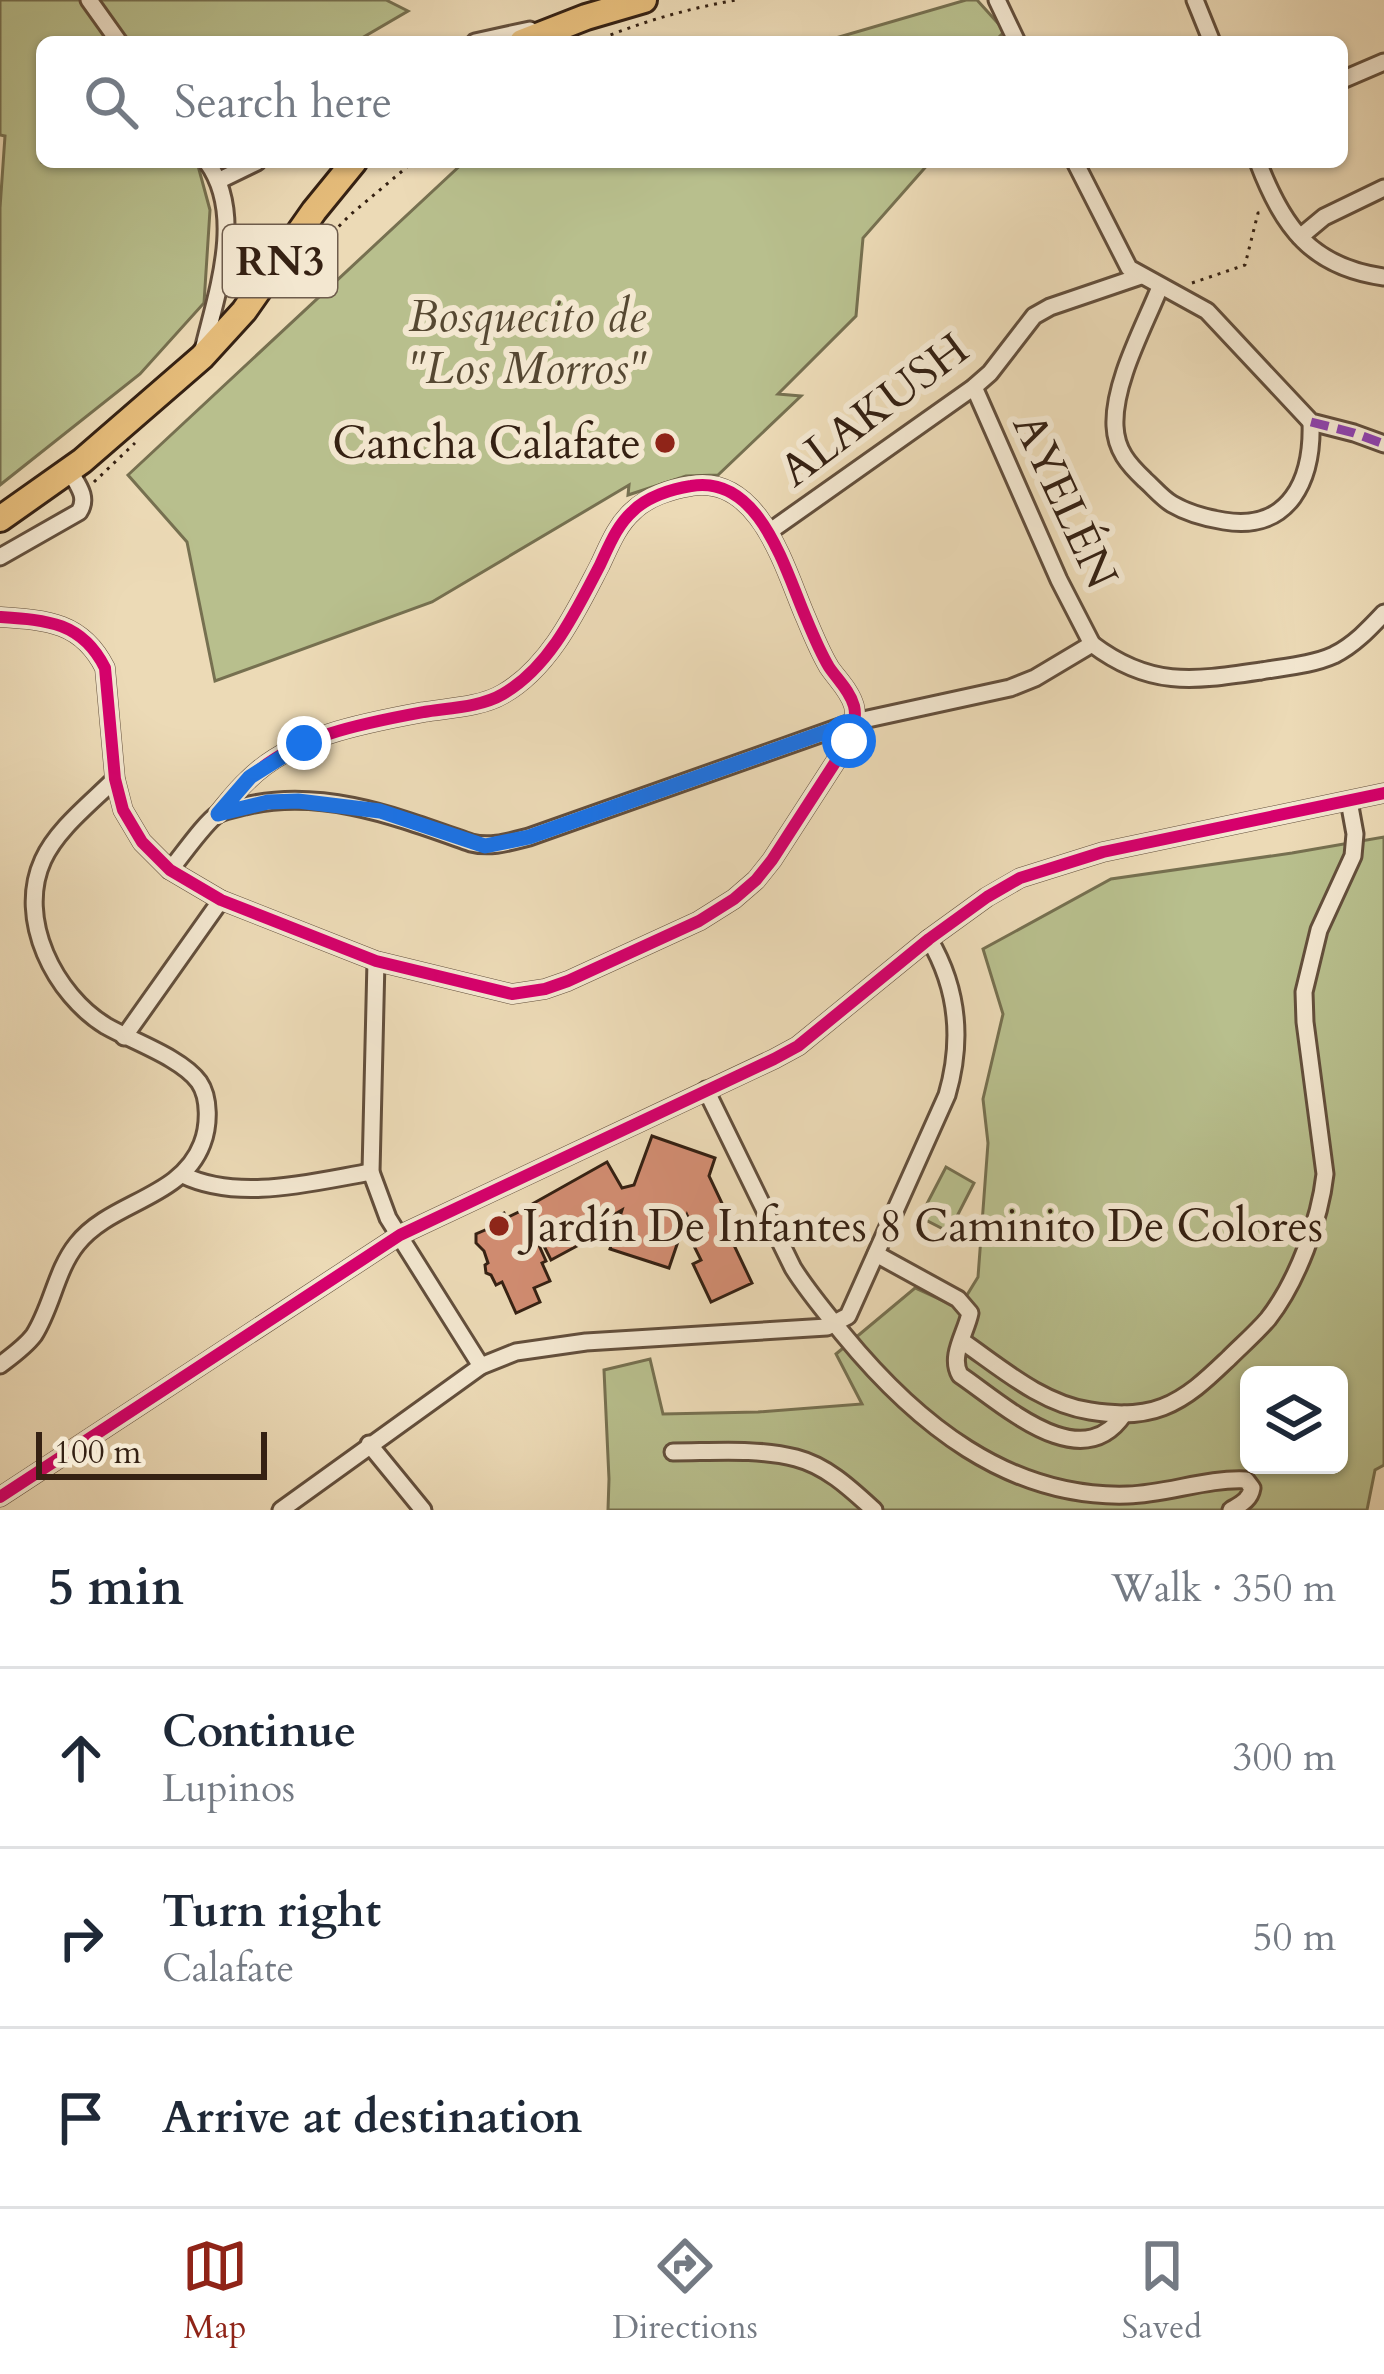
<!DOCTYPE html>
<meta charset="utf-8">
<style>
:root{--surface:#fff;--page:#f6f6f7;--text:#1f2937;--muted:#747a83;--line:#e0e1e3;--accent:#8f2418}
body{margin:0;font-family:Cardo,serif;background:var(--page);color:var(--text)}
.controls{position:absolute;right:36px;bottom:36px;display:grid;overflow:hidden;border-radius:18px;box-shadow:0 3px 9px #0004}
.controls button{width:108px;height:108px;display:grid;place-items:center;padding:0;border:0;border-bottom:3px solid var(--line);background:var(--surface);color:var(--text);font:60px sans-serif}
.scale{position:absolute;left:36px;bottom:30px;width:231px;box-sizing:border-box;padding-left:12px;border:6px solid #352113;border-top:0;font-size:33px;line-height:42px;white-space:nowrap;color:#352113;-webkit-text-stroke:9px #f3e7d0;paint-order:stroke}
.stop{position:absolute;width:36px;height:36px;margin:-27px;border:9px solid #1a73e8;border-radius:50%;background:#fff}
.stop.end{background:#1a73e8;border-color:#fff;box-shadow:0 3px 12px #0008}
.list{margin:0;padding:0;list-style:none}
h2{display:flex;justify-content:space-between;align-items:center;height:156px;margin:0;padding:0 48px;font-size:51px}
h2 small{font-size:39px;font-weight:400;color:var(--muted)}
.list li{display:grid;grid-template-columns:78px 1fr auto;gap:36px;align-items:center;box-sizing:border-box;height:180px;padding:0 48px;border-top:3px solid var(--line)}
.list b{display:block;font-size:45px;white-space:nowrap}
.list p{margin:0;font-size:39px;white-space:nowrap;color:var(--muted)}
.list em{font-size:39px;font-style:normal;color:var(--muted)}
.icon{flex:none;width:66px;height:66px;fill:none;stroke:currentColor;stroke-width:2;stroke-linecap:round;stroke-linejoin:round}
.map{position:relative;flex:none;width:1384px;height:1510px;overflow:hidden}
.search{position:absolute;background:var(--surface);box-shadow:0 3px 9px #0004;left:36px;right:36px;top:36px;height:132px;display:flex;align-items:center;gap:30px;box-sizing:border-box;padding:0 42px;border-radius:18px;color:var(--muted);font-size:45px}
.sheet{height:696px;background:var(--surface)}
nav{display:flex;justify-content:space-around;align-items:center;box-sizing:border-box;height:168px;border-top:3px solid var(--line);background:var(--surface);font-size:33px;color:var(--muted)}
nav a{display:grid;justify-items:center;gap:6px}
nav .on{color:var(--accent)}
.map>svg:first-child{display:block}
</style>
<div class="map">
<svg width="1384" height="1510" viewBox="0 0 1384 1510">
<rect width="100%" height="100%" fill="#ecdab6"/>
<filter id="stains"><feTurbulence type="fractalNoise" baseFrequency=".00167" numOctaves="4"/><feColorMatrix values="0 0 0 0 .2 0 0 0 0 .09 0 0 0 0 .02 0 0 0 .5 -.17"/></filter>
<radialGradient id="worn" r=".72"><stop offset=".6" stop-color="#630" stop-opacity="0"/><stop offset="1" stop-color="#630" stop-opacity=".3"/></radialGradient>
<!-- green -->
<g fill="#b8bf8d" stroke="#767050" stroke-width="3" fill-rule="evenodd">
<polygon points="0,0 386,0 408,11 355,42 42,42 42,162 197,162 210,210 204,303 140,374 0,485 0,208 5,136 0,135"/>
<polygon points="966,0 977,0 1005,31 994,42 822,42"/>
<polygon points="464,162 930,162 863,238 856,316 778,394 801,396 718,475 686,476 628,495 629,485 432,602 215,681 187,542 128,475"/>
<path d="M1384,837V1465L1375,1470L1367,1510H608L609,1479L604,1370L650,1359L663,1414L758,1412L862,1404L836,1354L915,1288L959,1308L978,1277L988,1143L983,1099L1003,1014L983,949L1111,879L1292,853ZM1249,1375H1339V1465H1249Z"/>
<polygon points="946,1167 974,1183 949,1232 920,1217"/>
</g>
<!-- building -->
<g fill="#d28d72" stroke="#352113" stroke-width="3">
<polygon points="652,1136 715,1158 709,1176 728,1216 722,1220 752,1283 711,1302 693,1264 701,1260 690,1238 695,1232 687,1215 669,1268 610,1249 622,1210 596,1225 601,1233 551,1260 525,1208 607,1162 622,1188 634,1185"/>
<polygon points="523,1210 546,1261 542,1263 550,1281 534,1288 540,1302 516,1313 502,1282 496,1285 491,1275 486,1273 485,1265 488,1263 484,1251 476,1243 476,1234 492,1227 489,1220 504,1213 506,1218"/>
</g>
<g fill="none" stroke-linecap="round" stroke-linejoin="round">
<!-- minor casing -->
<g stroke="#634f3c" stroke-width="21">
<g id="minor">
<polyline points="89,0 119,42"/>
<polyline points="997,0 1017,42"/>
<polyline points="1195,0 1212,42"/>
<polyline points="475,42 530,30"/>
<polyline points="1342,80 1384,62"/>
<polyline points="1075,162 1129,268 1207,311 1311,422 1354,433 1384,444"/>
<path d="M1258,162C1283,227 1311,267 1384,277"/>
<polyline points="220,180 257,162"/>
<polyline points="1300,237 1324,217 1384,188"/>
<path d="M1160,287C1144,327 1113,383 1115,426C1116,450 1128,464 1145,480C1154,488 1162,498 1172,504C1189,514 1205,518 1224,521C1290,532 1313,479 1311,422"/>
<path d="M203,350C217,292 245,214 207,162"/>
<polyline points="974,387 1059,580 1092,644"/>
<polyline points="769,532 974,387 990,373 1034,316 1050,307 1141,276"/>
<path d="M0,557L79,512C89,497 77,484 69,470"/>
<path d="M0,617C47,620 82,622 105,668L115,779L123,810L142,842L170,870L221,900L376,961L512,994L545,989L568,981L699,921L734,899L756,880L772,860L849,741C852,730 857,718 854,706C850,691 837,679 829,667C820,652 813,635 806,618C785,570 760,474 691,486C671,489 647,497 633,511C617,525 609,546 600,565C576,611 550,667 503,694C481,707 449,708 424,712C364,723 292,736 248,780C237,790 228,802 218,814"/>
<path d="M170,870C181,857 206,821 218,814C225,810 238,808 245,806C322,787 400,818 471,843C491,848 509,842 529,837L854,722L1010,688L1035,678L1092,644C1150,688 1193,681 1261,671C1284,667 1312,665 1334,655C1354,645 1369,629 1384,613"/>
<polyline points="376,961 371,1172 388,1218 481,1366"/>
<polyline points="124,1037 221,900"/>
<path d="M706,1090L793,1268C808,1292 826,1313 843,1334C915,1422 1008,1499 1128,1495C1167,1494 1207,1478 1246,1480L1252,1488C1250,1500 1241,1504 1231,1510"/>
<path d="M183,1175C239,1202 312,1182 371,1172"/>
<path d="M876,1254L958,1299L970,1313C966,1333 949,1356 960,1375C1003,1404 1081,1478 1124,1414"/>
<path d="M962,1341C1001,1368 1042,1404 1090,1411C1114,1415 1140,1416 1163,1407C1189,1397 1209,1377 1229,1358C1242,1345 1256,1333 1268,1319C1297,1282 1320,1220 1325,1174L1305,1022L1304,992L1319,930L1353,856L1355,834L1349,801"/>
<path d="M0,1365C12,1356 25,1347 34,1335C52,1307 56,1270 77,1244C111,1201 181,1199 202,1144C209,1126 210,1098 199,1082C182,1058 132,1041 106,1026C55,995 16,919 43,860C57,829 91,803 115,779"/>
<polyline points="369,1444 423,1510"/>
<path d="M673,1452C713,1452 757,1448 796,1458C827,1466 851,1489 874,1510"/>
<polyline points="0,1497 400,1235 774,1059 798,1046 929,939 987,897 1020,878 1103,852 1384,793"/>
<path d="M281,1510L481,1366L516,1352L586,1342L827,1327L848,1316L947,1095C963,1040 958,988 929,939"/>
</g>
</g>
<!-- highway casing -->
<g stroke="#352113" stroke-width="30">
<g id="highway">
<polyline points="522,42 586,17 644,0"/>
<polyline points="0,519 82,461 202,357 244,311 314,211 354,162"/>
</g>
</g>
<!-- path -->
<g stroke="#352113" stroke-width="3" stroke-dasharray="3 6" stroke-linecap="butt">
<path d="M594,42C639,22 687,9 736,0"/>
<polyline points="301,265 350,215 413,162"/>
<polyline points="1192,283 1245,265 1258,213 1265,212"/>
<polyline points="94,482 135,443"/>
</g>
<!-- minor -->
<use href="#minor" stroke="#f3e7d0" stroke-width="15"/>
<!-- highway -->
<use href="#highway" stroke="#e6bd7b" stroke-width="24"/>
<!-- quiet -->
<polyline stroke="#8e44ad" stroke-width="9" stroke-dasharray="18 9" stroke-linecap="butt" points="1311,422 1354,433 1384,444"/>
<!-- cycleway casing -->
<g stroke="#f3e7d0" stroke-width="20">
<g id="cycleway">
<path d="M0,617C47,620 82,622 105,668L115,779L123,810L142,842L170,870L221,900L376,961L512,994L545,989L568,981L699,921L734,899L756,880L772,860L849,741C852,730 857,718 854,706C850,691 837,679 829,667C820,652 813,635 806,618C785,570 760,474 691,486C671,489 647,497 633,511C617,525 609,546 600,565C576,611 550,667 503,694C481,707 449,708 424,712C364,723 292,736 248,780C237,790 228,802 218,814"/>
<polyline points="0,1497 400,1235 774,1059 798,1046 929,939 987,897 1020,878 1103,852 1384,793"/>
</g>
</g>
<!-- cycleway -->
<use href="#cycleway" stroke="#d6006c" stroke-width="12"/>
</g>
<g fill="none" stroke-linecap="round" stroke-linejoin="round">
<!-- route -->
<polyline stroke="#1a73e8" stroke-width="15" points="304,743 250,777 218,814 268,802 298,801 380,811 485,846 529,837 854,722 849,741"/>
</g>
<!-- markers -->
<g fill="#8f2418" stroke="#f3e7d0" stroke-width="4.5">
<circle cx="665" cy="443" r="12"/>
<circle cx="499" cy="1226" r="12"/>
</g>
<g text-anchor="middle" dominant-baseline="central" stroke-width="12" stroke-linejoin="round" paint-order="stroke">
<!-- shield labels -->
<rect fill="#f3e7d0" stroke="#6e5c4c" stroke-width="3" x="223" y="225" width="114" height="72" rx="9"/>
<g font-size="42" font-weight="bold" fill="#352113">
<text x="280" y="261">RN3</text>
</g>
<!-- park labels -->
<g font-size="45" font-style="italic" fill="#564832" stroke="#f3e7d0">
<text x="527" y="316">Bosquecito de<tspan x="527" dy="52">"Los Morros"</tspan></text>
</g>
<!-- street labels -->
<g font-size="45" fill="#352113" stroke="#f3e7d0">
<text transform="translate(874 410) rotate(-37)">ALAKUSH</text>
<text transform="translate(1065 501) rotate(65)">AYELÉN</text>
</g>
<!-- poi labels -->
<g font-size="45" fill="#352113" stroke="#f3e7d0" text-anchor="end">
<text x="641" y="443">Cancha Calafate</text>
<text x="523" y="1226" text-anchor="start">Jardín De Infantes 8 Caminito De Colores</text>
</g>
</g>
<rect width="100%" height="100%" filter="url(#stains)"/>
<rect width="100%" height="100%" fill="url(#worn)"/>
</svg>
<div class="controls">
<button><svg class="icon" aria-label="layers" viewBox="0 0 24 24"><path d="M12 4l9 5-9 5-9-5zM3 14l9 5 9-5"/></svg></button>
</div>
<div class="scale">100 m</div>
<div class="stop" style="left:849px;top:741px"></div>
<div class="stop end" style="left:304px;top:743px"></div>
<div class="search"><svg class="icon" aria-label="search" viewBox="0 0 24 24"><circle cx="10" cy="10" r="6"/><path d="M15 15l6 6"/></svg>Search here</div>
</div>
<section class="sheet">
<h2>5 min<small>Walk · 350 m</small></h2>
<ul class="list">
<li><svg class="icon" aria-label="ahead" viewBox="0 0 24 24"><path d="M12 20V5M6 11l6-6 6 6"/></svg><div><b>Continue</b><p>Lupinos</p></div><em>300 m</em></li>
<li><svg class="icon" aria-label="right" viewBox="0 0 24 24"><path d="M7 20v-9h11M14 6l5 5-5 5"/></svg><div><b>Turn right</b><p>Calafate</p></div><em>50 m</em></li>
<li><svg class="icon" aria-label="arrive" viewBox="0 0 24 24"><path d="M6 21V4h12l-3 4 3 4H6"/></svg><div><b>Arrive at destination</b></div></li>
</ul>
</section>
<nav>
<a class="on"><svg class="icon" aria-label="map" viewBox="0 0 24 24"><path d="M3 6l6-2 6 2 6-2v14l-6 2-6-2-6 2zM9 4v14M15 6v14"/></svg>Map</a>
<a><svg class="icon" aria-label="directions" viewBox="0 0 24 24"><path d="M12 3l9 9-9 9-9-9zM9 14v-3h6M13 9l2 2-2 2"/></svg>Directions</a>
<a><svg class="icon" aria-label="saved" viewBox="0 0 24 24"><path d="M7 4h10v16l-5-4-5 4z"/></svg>Saved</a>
</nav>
